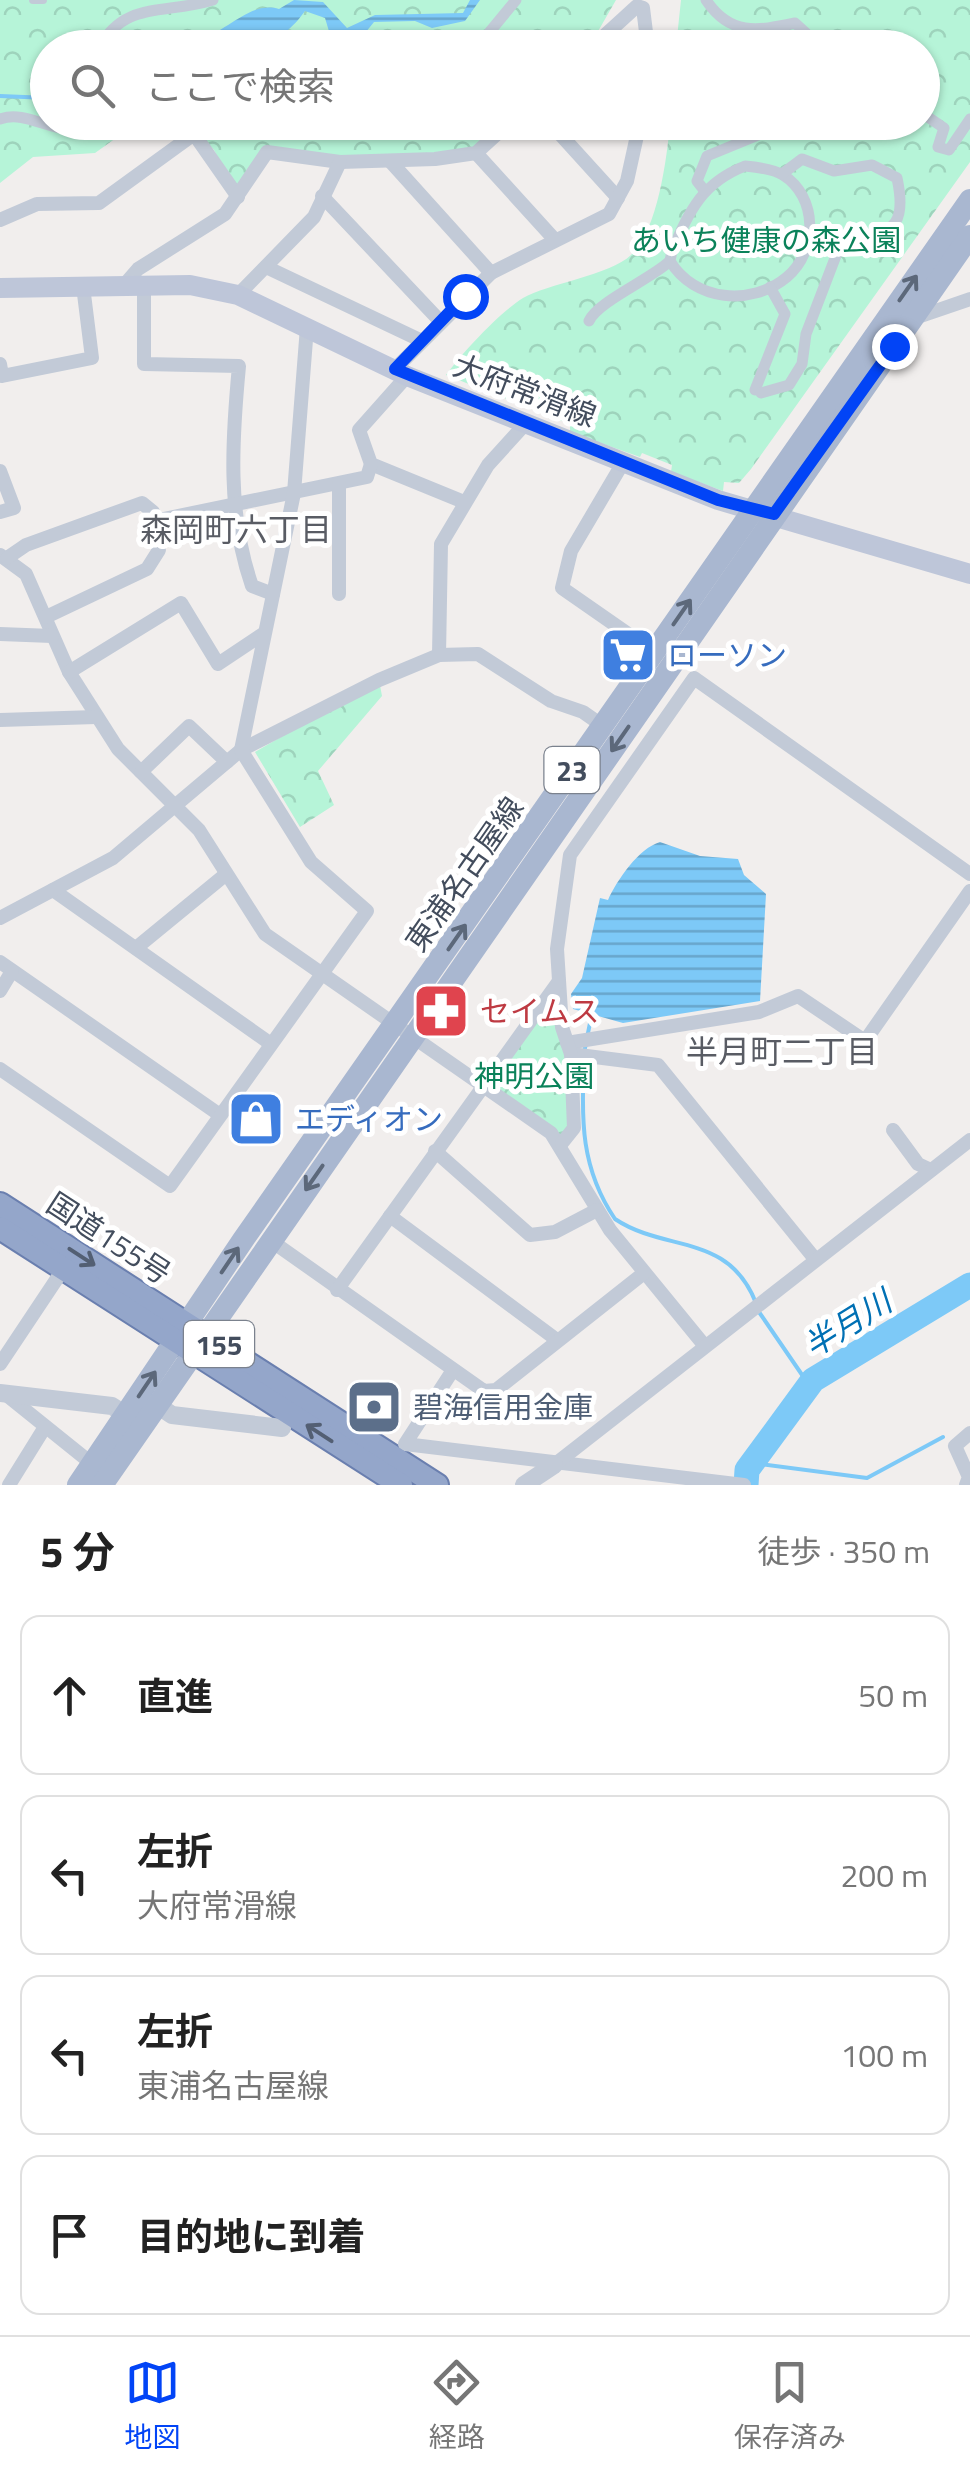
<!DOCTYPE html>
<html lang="ja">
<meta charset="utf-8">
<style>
:root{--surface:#fff;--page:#f6f6f6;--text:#222;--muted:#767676;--line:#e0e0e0;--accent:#0244f6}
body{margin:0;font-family:"Titillium Web","Noto Sans JP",sans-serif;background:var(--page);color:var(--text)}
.stop{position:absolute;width:30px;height:30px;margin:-22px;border:8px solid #0244f6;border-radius:50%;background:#fff}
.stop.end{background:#0244f6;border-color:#fff;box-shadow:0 2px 10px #0008}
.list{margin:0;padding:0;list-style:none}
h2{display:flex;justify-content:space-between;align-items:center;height:130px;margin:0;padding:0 40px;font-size:42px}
h2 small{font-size:32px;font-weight:400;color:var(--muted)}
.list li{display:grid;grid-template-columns:65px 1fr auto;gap:30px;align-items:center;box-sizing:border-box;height:160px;margin:0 20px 20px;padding:0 20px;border:2px solid var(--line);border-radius:20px}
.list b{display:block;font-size:38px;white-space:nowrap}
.list p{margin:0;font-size:32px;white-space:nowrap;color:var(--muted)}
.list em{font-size:32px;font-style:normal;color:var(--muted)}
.icon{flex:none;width:55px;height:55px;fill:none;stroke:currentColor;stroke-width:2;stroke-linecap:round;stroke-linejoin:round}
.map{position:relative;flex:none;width:970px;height:1485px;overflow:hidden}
.search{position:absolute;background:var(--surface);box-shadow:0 2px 8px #0004;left:30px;right:30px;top:30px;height:110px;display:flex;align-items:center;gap:25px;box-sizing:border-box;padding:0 35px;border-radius:55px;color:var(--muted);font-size:38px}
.sheet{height:850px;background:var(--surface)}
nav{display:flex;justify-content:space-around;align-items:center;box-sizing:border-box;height:140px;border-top:2px solid var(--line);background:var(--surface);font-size:28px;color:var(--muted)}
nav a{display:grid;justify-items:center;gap:5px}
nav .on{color:var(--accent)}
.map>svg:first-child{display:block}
</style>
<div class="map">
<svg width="970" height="1485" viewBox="0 0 970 1485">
<defs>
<pattern id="forest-crowns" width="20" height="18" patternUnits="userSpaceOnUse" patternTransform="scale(2.5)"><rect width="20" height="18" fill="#b6f4d8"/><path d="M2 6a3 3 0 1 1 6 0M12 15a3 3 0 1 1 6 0" fill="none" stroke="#9ed3bc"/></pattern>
<pattern id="water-rules" width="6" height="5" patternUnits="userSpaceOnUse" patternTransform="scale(2.5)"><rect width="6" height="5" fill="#7dc9f7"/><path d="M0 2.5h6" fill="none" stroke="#68a5cb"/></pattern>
</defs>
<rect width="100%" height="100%" fill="#f1eeed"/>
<!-- forest -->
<g fill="url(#forest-crowns)">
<polygon points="0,0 616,0 589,47 48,48 48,122 137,123 95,153 33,157 0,183"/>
<path d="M681,0H970V162L751,469L739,483L724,482L723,491L671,472L672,465L642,453L640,457L570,432V424L446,375C463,352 499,313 523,298C547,284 610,275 631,255C658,230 667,157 670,123L922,122V48L676,47Z"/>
<polygon points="189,123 510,123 476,153 390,161 267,152 238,197 214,150"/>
<polygon points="379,680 382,696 318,771 334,805 300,827 255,752"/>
<polygon points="560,980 574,1128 562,1143 482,1084"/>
</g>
<!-- water -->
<g fill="url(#water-rules)">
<path d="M294,0L323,2L347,28L375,15L463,13L470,0H480L465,21L432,28L415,21L374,22L357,43L344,47L331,38L325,18L305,11C269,61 232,47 178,41L168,47H133C153,20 175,43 200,38C227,33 250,0 279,9Z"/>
<path d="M660,842L700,856L738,859L744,875L766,894L760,1001L623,1023L573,1009L571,994L582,978L600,898L608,900C617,880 639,848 660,842Z"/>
</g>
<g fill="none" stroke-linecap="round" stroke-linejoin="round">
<!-- stream -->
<g stroke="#7dc9f7" stroke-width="4">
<polyline points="0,96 48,98"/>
<polyline points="584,1053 592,1013"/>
<path d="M584,1062C581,1120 581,1169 615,1219C666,1253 728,1232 756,1303"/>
<polyline points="759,1312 809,1385"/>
<polyline points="752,1463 867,1478 943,1437"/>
</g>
<!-- river -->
<polyline stroke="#7dc9f7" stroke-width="25" points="746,1485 747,1470 813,1380 970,1285"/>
<!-- trunk casing -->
<g stroke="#6a7faf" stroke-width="26">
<g id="trunk">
<polyline points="0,1204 437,1485"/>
<polyline points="0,1228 401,1485"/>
</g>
</g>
<!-- service -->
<polyline stroke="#c2cad7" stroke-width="8" points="33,0 43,0"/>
<!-- pedestrian -->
<g stroke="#c2cad7" stroke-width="11">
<path d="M706,0C730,36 757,31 795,23L806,33L807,44L796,48"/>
<path d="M99,48C125,0 164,15 213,0"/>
<polyline points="468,48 478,46 516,0"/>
<polyline points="922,113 944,128 938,147 949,150 970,119"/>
<path d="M0,119C32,108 62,144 95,122"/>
<polyline points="848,122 871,130 886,122"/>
<path d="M745,166C756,167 773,169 783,175C818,197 818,251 787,277C751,307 694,301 670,261L672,251C690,210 702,183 745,166Z"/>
<polyline points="704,190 697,181 707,156 790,122"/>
<path d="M589,321C597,302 651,279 670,261"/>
<polyline points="755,390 785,314 770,287"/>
<path d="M761,393L789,385L802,364L806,334L837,253C870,224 912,248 897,178L872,165L834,171L802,159L782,174"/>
</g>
<!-- minor -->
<g stroke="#c2cad7" stroke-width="14">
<polyline points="591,48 637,6 643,8 648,48"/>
<polyline points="549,122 618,198"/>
<polyline points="476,153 555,240"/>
<polyline points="390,161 491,273"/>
<polyline points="322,196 439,320"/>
<polyline points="0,220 37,204 99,203 194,134 238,197"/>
<polyline points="266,267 420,340"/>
<polyline points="125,284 138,269 225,214 267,152 340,162 435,159 476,153 510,122"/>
<path d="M144,284V364L239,366C232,440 227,514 252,586L273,594"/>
<polyline points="238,295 314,217 340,162"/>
<polyline points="915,318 970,299"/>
<polyline points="0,364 2,376 92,358 83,286"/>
<polyline points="395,369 491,273 609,214 627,181 640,122"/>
<polyline points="407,376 359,430 371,464 464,502"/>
<polyline points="624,461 571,551 562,588 654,652"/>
<polyline points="0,471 14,508 0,512"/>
<polyline points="0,555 26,574 69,672 118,749 199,830 265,934 551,1133 610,1230 704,1345"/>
<polyline points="7,558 26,545 142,503 153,512 154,521 367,477 371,464"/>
<polyline points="339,594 339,484"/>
<polyline points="46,617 147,569 159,550 154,521"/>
<polyline points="0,634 52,636"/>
<polyline points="439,655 441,544 488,465 527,422"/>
<polyline points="69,672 181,603 218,664 263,634"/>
<polyline points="0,720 96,717"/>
<polyline points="141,772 189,726 227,762"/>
<polyline points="53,890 271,1044"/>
<polyline points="0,918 113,858 241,750 379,680 439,655 478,654 551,701 583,712 603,726"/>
<polyline points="136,948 225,875"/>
<polyline points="0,962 220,1115"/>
<polyline points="0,991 12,971"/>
<polyline points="567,1043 759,1012 798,996 865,1041 970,891"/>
<polyline points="571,1054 658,1065 815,1259"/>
<polyline points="0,1069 170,1186 367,911 311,862 241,750 294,493 307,327"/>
<polyline points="893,1130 918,1164 931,1170"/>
<polyline points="562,1143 574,1128 571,1054 562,1027 557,949 570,855 694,678 970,874"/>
<polyline points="435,1151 530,1235 555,1232 597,1210"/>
<polyline points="390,1216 557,1340"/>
<polyline points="270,1240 484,1391 496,1390 644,1273"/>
<polyline points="337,1290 559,981"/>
<polyline points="0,1364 64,1268"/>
<polyline points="453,1370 405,1444 744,1485"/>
<polyline points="4,1393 96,1467"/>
<polyline points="554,1465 970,1140"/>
<polyline points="9,1485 45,1427"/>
<polyline points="966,1485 969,1477 955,1446 970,1433"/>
</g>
<!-- tertiary -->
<g stroke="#c2cad7" stroke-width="18">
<polyline points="0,1393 112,1406 126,1415"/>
<polyline points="157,1405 172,1415 282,1428"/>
<polyline points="524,1485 554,1465"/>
</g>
<!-- secondary -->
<polyline stroke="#bec6d9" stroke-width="20" points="0,288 190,285 238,295 407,376 718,500 970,574"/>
<!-- primary -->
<g stroke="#a9b7d0" stroke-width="22">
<polyline points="78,1485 243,1240 970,200"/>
<polyline points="102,1485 970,236"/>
</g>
<!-- trunk -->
<use href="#trunk" stroke="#94a6ca" stroke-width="22"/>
</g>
<!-- one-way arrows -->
<defs><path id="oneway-shaft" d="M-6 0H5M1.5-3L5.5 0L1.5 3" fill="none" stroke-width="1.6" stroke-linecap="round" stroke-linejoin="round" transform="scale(2.5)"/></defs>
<g stroke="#5c687a">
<use href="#oneway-shaft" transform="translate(908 288) rotate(-55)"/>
<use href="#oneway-shaft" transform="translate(682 612) rotate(-55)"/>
<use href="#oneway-shaft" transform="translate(620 739) rotate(125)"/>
<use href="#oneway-shaft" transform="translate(457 937) rotate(-55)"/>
<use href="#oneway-shaft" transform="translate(314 1178) rotate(125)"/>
<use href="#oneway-shaft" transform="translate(230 1260) rotate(-56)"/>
<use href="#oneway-shaft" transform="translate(147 1384) rotate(-56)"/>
</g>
<g stroke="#535f73">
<use href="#oneway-shaft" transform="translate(82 1257) rotate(33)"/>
<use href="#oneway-shaft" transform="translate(319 1433) rotate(-147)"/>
</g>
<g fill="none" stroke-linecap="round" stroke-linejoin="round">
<!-- route -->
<polyline stroke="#0244f6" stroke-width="12" points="465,296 395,369 718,500 774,514 894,346"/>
</g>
<!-- icons -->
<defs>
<g id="supermarket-square" transform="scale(2.875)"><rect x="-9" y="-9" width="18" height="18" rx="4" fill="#3f7fe0" stroke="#fff"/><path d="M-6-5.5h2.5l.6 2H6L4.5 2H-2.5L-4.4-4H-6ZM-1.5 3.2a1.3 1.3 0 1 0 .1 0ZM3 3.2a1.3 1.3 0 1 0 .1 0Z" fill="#fff"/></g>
<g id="pharmacy-square" transform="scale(2.875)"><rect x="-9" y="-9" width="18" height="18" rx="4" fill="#e0444e" stroke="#fff"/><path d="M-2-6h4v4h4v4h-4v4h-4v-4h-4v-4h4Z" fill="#fff"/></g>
<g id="shop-square" transform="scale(2.875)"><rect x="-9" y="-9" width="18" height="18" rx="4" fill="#3f7fe0" stroke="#fff"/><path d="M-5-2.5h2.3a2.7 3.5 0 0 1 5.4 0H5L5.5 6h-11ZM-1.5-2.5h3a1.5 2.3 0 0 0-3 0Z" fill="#fff"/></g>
<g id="bank-square" transform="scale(2.875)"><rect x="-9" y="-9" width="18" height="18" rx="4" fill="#5c6f8a" stroke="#fff"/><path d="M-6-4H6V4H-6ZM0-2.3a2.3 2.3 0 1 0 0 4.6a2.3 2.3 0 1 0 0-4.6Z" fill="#fff"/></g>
</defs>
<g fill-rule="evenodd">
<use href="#supermarket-square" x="628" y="655"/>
<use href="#pharmacy-square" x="441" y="1011"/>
<use href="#shop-square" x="256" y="1119"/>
<use href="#bank-square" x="374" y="1407"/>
</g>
<g text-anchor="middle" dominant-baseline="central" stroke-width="10" stroke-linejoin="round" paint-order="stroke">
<!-- shield labels -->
<g fill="#fff" stroke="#7b828e" stroke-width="2.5">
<rect x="544.5" y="747" width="55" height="46" rx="8"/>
<rect x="184" y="1321" width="70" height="46" rx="8"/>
</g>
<g font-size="28" font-weight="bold" fill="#434d5d">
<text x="572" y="770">23</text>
<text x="219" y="1344">155</text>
</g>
<!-- park labels -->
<g font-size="30" fill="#0b825a" stroke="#fff">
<text x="766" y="240">あいち健康の森公園</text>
<text x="534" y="1076">神明公園</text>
</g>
<!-- street labels -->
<g font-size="30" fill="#434d5d" stroke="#fff">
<text transform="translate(525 390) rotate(21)">大府常滑線</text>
<text transform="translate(464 874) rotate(-55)">東浦名古屋線</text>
<text transform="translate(109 1238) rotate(33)">国道155号</text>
</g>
<!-- shop labels -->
<g font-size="30" fill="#366cbe" stroke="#fff" text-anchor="start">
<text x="667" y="655">ローソン</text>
<text x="295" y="1119">エディオン</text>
</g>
<!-- health labels -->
<g font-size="30" fill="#be3a42" stroke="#fff" text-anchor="start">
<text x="480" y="1011">セイムス</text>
</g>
<!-- service labels -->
<g font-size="30" fill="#4e5e75" stroke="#fff" text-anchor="start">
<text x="413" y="1407">碧海信用金庫</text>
</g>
<!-- neighbourhood labels -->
<g font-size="32" fill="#595c64" stroke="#fff">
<text x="236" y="529">森岡町六丁目</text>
<text x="782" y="1051">半月町二丁目</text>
</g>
<!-- water labels -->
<g font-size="32" font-style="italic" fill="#0070b4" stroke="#fff">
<text transform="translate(847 1323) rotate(-32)">半月川</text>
</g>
</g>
</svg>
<div class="stop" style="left:465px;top:296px"></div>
<div class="stop end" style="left:894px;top:346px"></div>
<div class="search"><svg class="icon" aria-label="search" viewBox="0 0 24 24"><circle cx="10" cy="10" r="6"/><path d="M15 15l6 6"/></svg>ここで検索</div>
</div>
<section class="sheet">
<h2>5 分<small>徒歩 · 350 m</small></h2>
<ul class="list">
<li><svg class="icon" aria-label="ahead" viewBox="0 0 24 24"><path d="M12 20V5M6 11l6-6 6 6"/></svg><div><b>直進</b></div><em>50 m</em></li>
<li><svg class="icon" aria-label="left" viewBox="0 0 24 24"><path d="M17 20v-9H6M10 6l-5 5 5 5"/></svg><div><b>左折</b><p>大府常滑線</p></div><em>200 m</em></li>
<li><svg class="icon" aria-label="left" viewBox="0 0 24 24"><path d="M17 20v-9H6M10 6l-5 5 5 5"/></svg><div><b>左折</b><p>東浦名古屋線</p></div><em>100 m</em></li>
<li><svg class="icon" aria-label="arrive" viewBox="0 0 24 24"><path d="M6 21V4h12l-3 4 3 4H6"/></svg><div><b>目的地に到着</b></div></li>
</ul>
</section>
<nav>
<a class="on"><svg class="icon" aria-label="map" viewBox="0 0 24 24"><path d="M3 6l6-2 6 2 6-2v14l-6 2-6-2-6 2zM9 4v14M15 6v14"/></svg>地図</a>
<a><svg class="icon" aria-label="directions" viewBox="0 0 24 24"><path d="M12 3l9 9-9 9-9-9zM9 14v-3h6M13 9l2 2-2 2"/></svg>経路</a>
<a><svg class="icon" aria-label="saved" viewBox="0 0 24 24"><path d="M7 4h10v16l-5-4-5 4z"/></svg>保存済み</a>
</nav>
